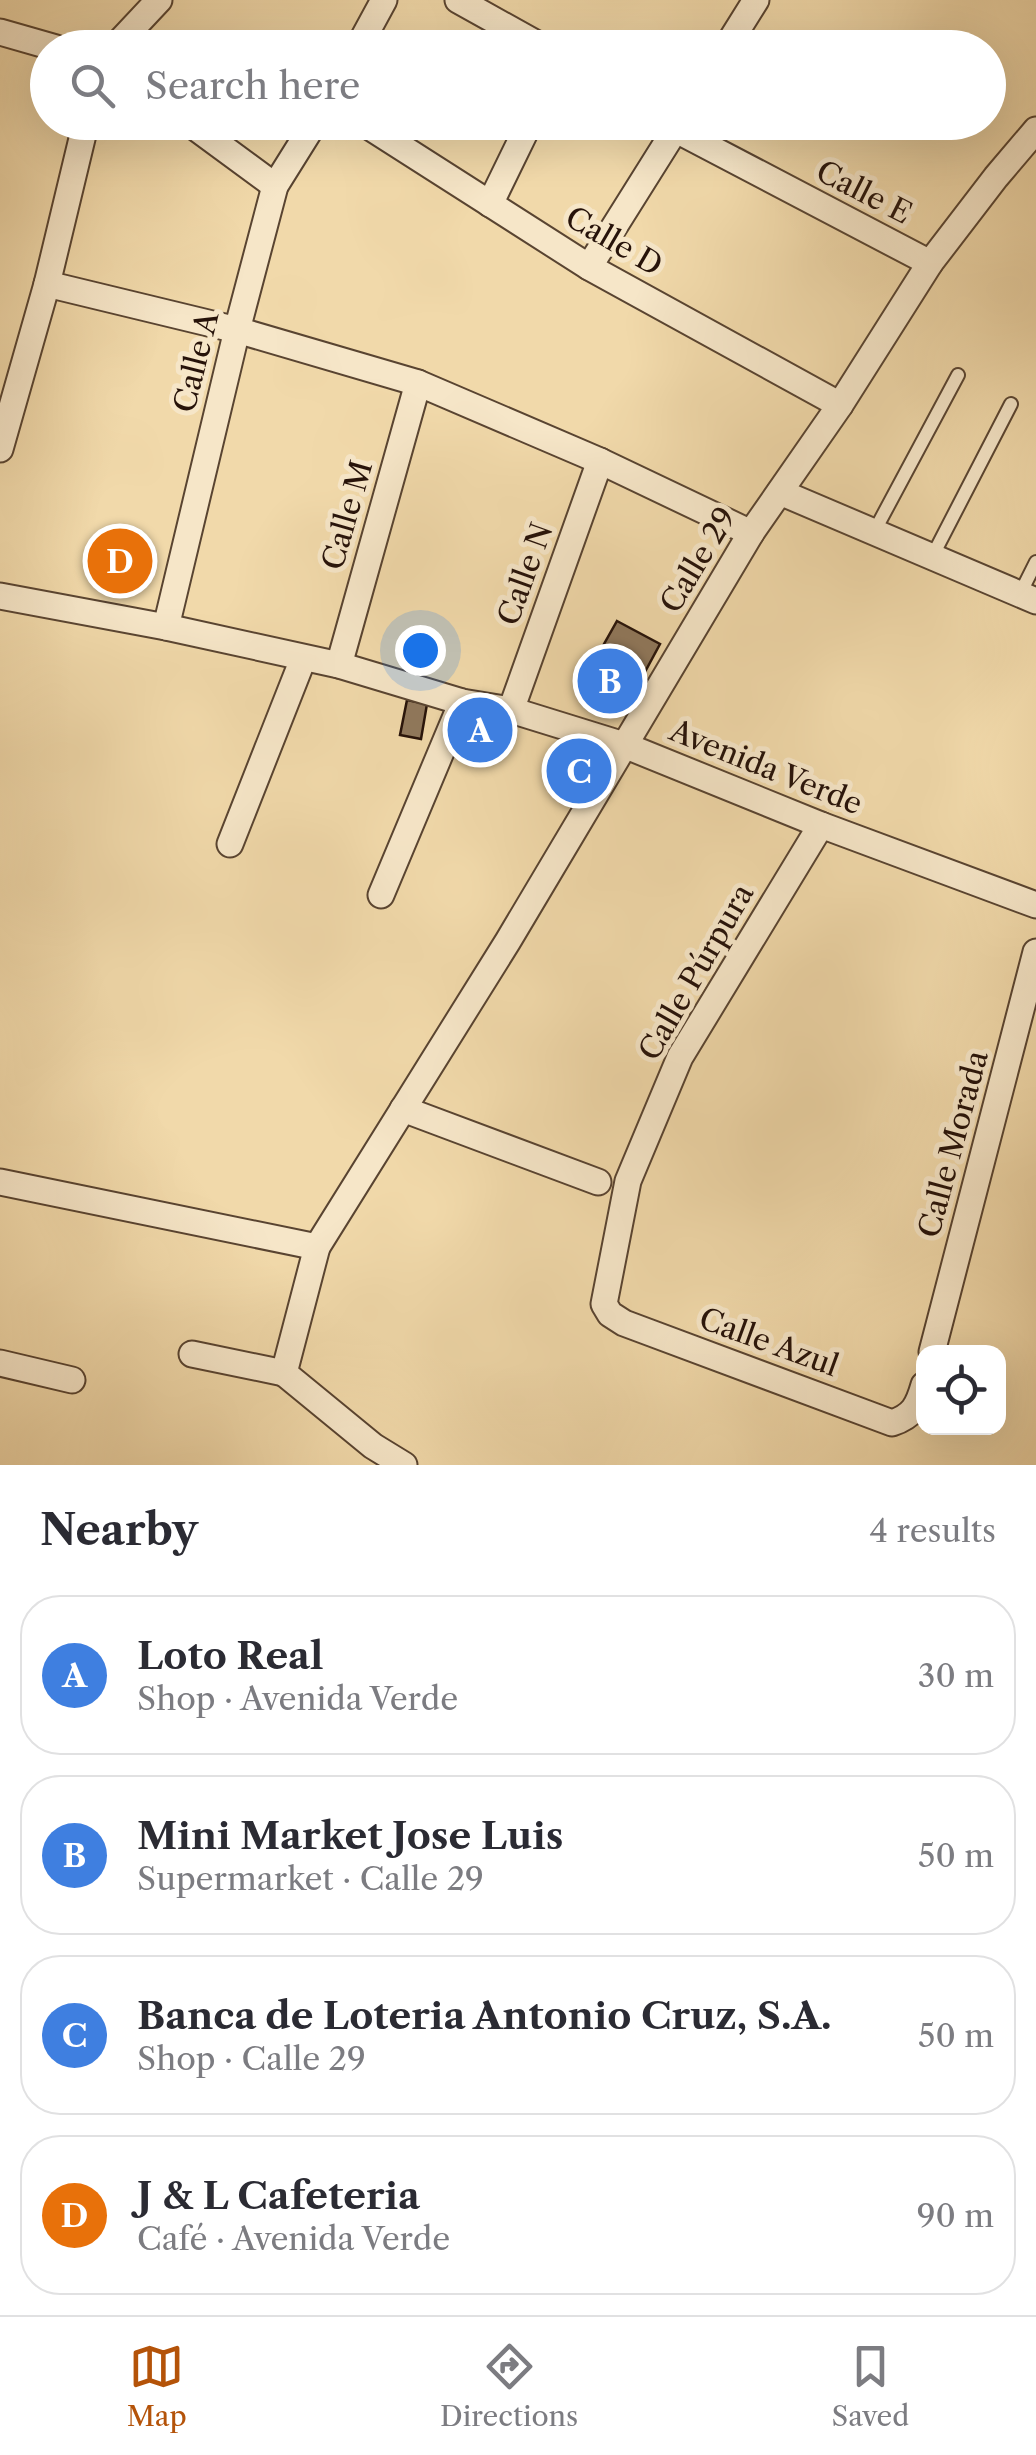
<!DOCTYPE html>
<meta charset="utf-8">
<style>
:root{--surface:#fff;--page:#f2f2f3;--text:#2b2b33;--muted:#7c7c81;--line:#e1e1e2;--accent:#b45309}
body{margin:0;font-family:"Libre Caslon Text",serif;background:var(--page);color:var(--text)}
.controls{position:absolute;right:30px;bottom:30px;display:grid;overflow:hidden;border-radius:20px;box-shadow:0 10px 40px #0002}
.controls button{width:90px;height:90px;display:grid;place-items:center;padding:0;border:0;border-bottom:2px solid var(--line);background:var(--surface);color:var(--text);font:50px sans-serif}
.you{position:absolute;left:420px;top:650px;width:35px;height:35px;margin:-25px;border:8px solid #fff;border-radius:50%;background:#1a73e8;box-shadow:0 0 0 15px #1a73e833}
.badge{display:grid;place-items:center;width:65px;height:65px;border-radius:50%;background:var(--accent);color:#fff;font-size:32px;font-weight:700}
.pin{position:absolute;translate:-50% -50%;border:5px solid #fff;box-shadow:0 2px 10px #0006}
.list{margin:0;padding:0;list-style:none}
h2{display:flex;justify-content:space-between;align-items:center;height:130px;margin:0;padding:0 40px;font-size:42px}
h2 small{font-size:32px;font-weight:400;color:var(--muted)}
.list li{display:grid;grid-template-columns:65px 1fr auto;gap:30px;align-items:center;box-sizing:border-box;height:160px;margin:0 20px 20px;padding:0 20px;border:2px solid var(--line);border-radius:40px}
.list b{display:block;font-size:38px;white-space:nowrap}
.list p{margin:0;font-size:32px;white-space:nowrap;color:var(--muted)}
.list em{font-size:32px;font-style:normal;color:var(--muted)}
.icon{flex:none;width:55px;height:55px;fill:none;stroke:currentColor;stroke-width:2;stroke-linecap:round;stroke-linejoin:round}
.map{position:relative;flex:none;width:1036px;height:1465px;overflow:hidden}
.search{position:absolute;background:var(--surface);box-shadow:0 10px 40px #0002;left:30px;right:30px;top:30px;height:110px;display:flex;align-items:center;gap:25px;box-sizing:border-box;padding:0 35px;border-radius:55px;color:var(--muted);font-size:38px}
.sheet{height:850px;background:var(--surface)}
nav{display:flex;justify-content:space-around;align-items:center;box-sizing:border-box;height:140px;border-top:2px solid var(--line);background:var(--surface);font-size:28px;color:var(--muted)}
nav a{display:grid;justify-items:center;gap:5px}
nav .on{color:var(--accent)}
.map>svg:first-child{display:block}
</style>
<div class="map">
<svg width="1036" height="1465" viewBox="0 0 1036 1465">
<rect width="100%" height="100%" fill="#f1d9aa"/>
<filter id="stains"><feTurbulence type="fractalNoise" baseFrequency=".002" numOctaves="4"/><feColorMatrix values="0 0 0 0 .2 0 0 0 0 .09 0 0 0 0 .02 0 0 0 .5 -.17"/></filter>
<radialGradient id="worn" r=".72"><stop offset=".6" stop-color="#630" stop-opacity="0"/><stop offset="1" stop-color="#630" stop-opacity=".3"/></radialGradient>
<!-- building -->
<g fill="#90795d" stroke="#261209" stroke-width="2.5">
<polygon points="103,542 141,546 137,580 100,576"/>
<polygon points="617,621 660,644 626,707 582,683"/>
<polygon points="407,700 427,704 421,739 400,735"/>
<polygon points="469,713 498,720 492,747 463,740"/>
<polygon points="570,744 606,761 588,799 552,782"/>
</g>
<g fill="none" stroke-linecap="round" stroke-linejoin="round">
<!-- lane casing -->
<g stroke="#594431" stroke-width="16">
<g id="lane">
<polyline points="874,532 958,375"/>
<polyline points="932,557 1011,404"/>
<polyline points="1020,594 1036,562"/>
</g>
</g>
<!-- street casing -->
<g stroke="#594431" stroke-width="29">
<g id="street">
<polyline points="458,0 544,48"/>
<polyline points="0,32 56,48"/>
<polyline points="114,48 159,0"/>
<polyline points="358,48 384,0"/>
<polyline points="726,48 756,0"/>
<polyline points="188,122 275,186"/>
<polyline points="362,122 589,267 840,405"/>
<polyline points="661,122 930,263"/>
<polyline points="490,204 530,122"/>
<polyline points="589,267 680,122"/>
<polyline points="47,284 237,330 418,383 600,461 751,533"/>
<polyline points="0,449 47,284 86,122"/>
<polyline points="780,492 1036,601"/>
<polyline points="0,596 166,627 339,665 462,702 511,710 624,745 821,825 1036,905"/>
<polyline points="166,627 237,330 275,186 315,122"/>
<polyline points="339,665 418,383"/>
<polyline points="511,710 600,461"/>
<path d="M821,825L680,1057L628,1181L604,1304L610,1314L624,1323L892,1423C913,1416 918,1406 924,1385"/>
<polyline points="230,844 303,659"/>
<polyline points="381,895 462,702"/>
<polyline points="403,1109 598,1182"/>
<polyline points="0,1182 317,1247"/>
<polyline points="932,1352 1036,952"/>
<polyline points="192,1354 284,1373"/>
<polyline points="0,1363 72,1380"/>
<polyline points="404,1465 373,1446 284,1373 317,1247 508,941 751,533 840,405 930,263 996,177 1036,130"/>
</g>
</g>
<!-- lane -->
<use href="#lane" stroke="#f6e6c8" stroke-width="12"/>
<!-- street -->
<use href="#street" stroke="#f6e6c8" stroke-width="25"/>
</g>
<g text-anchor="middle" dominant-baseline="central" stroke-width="10" stroke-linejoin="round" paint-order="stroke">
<!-- street labels -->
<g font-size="30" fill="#261209" stroke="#f6e6c8">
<text transform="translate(864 192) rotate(27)">Calle E</text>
<text transform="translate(614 241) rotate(30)">Calle D</text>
<text transform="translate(196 362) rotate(-76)">Calle A</text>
<text transform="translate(347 515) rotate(-74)">Calle M</text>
<text transform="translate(698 560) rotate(-59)">Calle 29</text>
<text transform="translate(525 574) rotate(-70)">Calle N</text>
<text transform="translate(766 767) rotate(22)">Avenida Verde</text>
<text transform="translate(696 972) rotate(-60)">Calle Púrpura</text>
<text transform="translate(953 1144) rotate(-75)">Calle Morada</text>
<text transform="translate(769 1342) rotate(20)">Calle Azul</text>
</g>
</g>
<rect width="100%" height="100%" filter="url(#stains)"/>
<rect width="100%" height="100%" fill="url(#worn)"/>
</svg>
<div class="controls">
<button><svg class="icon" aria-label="locate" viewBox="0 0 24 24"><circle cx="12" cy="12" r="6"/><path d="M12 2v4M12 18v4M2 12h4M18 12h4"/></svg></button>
</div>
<div class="you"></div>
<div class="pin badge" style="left:480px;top:730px;background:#3f7fe0">A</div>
<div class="pin badge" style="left:610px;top:681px;background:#3f7fe0">B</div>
<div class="pin badge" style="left:579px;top:771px;background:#3f7fe0">C</div>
<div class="pin badge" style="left:120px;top:561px;background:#e8710a">D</div>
<div class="search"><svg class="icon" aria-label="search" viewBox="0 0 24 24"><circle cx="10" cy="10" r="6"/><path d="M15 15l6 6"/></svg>Search here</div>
</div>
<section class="sheet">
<h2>Nearby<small>4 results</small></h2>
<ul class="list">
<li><span class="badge" style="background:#3f7fe0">A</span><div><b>Loto Real</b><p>Shop · Avenida Verde</p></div><em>30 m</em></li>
<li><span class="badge" style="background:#3f7fe0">B</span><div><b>Mini Market Jose Luis</b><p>Supermarket · Calle 29</p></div><em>50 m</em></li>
<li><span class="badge" style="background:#3f7fe0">C</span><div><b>Banca de Loteria Antonio Cruz, S.A.</b><p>Shop · Calle 29</p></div><em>50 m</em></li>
<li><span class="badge" style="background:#e8710a">D</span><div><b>J &amp; L Cafeteria</b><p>Café · Avenida Verde</p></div><em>90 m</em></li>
</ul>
</section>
<nav>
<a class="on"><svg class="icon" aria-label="map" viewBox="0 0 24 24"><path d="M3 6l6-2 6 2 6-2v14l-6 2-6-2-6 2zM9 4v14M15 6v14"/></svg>Map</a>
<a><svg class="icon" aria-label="directions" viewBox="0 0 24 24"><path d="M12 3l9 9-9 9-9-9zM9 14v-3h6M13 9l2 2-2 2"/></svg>Directions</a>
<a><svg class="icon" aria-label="saved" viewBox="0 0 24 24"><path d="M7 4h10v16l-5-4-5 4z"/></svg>Saved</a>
</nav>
